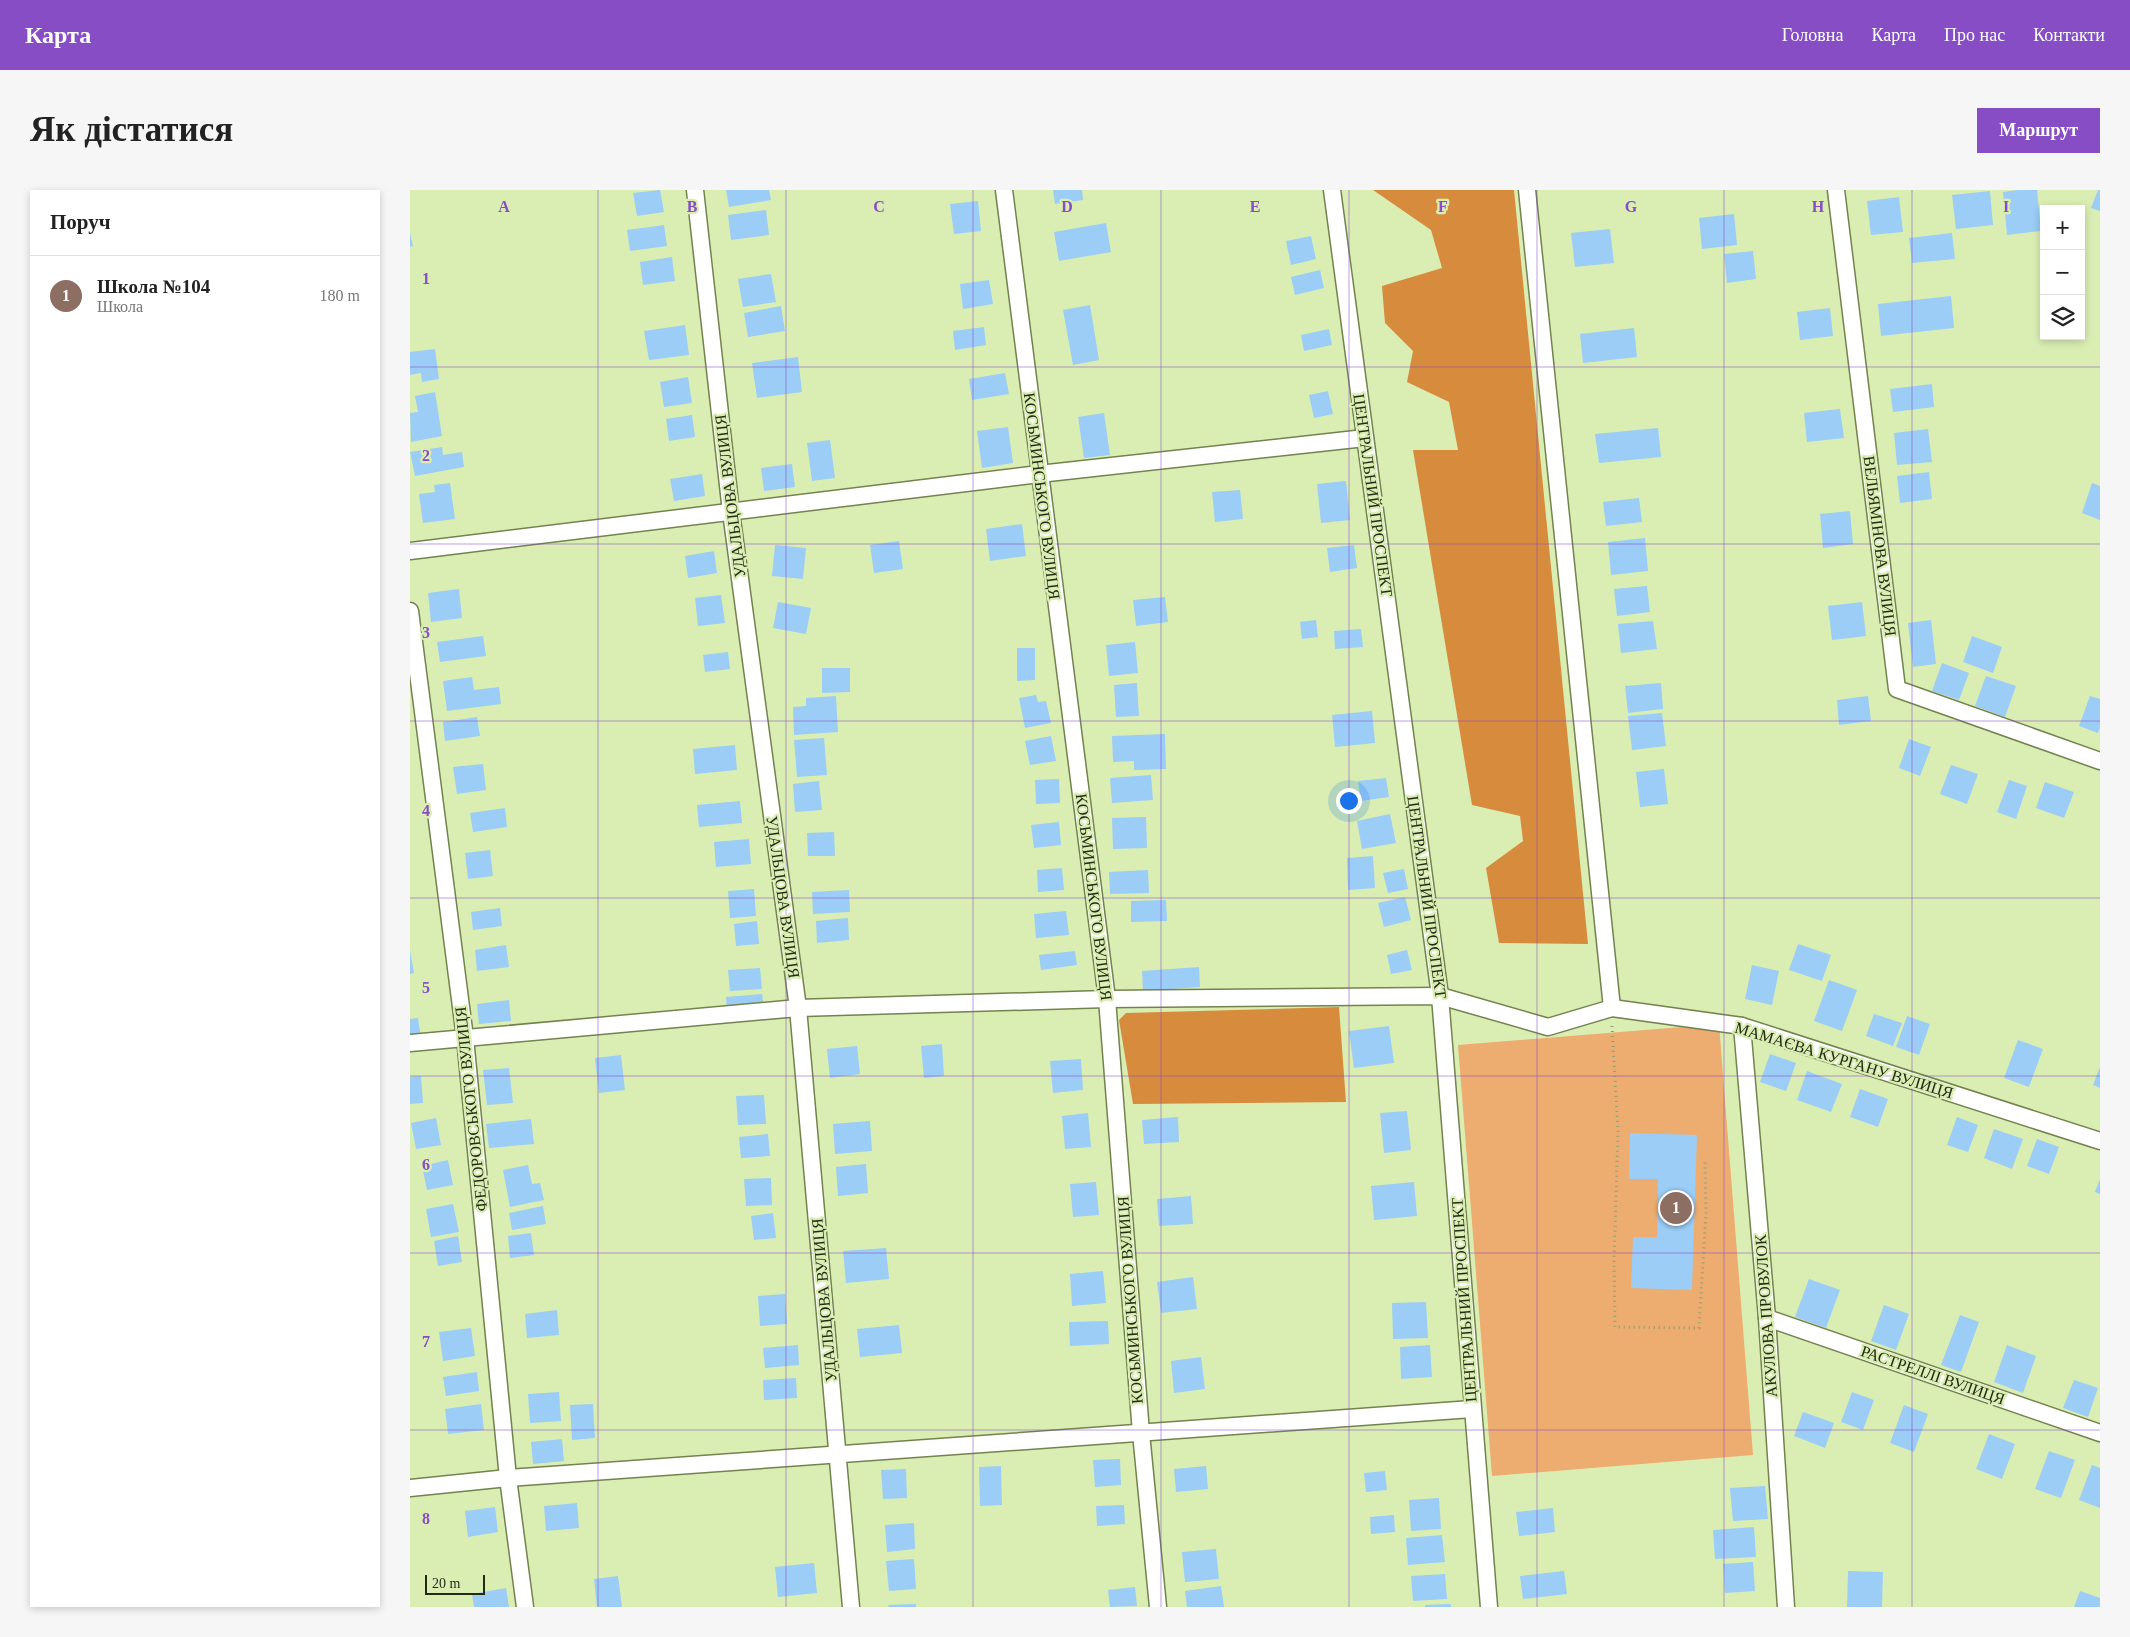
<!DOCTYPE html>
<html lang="uk">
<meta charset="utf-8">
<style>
:root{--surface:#fff;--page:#f6f6f6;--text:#222;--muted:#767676;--line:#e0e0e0;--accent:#874dc4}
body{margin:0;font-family:"Times New Roman",serif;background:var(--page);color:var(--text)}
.controls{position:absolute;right:15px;top:15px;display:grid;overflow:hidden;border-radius:0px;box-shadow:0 2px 8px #0003}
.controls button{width:45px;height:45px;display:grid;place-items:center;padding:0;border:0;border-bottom:1px solid var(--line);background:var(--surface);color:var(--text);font:25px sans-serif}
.scale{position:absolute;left:15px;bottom:12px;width:60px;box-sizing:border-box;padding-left:5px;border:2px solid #242b15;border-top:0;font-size:14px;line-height:18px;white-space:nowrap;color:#242b15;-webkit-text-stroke:4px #daeeb4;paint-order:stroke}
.you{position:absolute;left:938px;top:610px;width:18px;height:18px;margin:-12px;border:4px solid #fff;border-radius:50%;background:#1a73e8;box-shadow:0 0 0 8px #1a73e833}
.badge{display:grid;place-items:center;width:32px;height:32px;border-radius:50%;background:var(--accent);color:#fff;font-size:16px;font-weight:700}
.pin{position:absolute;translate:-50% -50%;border:2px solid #fff;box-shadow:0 1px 5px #0006}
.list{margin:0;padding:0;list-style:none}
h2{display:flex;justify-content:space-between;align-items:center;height:65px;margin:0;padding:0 20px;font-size:21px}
h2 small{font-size:16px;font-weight:400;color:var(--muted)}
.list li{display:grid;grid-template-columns:32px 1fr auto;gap:15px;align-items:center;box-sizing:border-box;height:80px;padding:0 20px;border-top:1px solid var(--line)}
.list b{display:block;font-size:19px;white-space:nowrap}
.list p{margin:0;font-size:16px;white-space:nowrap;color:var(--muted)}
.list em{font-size:16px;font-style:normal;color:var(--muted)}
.icon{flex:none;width:28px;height:28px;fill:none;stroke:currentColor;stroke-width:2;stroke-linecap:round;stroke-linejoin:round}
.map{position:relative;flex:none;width:1690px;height:1417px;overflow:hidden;border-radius:0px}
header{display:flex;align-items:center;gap:30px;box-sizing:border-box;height:70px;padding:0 25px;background:var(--accent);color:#fff}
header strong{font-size:24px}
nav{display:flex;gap:28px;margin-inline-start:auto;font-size:18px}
.intro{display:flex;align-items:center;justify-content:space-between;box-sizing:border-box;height:120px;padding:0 30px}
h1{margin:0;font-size:35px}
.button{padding:12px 22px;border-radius:0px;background:var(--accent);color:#fff;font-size:18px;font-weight:700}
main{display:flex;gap:30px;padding:0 30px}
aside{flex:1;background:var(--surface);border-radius:0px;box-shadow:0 2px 8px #0003}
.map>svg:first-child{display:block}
</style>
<header>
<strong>Карта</strong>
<nav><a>Головна</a><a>Карта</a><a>Про нас</a><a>Контакти</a></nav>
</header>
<div class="intro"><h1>Як дістатися</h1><a class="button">Маршрут</a></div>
<main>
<aside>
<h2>Поруч<small></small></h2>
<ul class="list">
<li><span class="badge" style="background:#8d6e63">1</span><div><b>Школа №104</b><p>Школа</p></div><em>180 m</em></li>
</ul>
</aside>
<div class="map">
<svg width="1690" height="1417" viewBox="0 0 1690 1417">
<rect width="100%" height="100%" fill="#daeeb4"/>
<!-- green -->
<polygon fill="#edac70" points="1309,834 1343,1265 1082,1286 1048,855"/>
<!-- forest -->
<g fill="#d78b3d">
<polygon points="963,0 1104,0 1178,754 1089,753 1076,678 1113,651 1110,626 1062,615 1003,260 1048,260 1039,212 997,192 1003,161 975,133 972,96 1032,78 1021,40"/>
<polygon points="929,817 936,912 723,914 709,830 716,823"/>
</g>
<!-- building -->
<g fill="#9bcdf6">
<polygon points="250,0 254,22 227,26 223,3"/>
<polygon points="316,0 359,0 361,10 319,17"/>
<polygon points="643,0 672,0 673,10 645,14"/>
<polygon points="1608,0 1627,0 1631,41 1597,45 1593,2"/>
<polygon points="1688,0 1690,0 1690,21 1681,18"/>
<polygon points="1580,1 1583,35 1546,39 1542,5"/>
<polygon points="1489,7 1493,42 1461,45 1457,11"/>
<polygon points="568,11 571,41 544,44 540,14"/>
<polygon points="356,20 359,45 321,50 318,25"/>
<polygon points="1324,24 1327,55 1292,59 1289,28"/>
<polygon points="696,33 701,62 649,71 644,42"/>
<polygon points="254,35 257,56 220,61 217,40"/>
<polygon points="1200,39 1204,73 1165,77 1161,43"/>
<polygon points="0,43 3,56 0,57"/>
<polygon points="1542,43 1545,69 1502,73 1499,48"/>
<polygon points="901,46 906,69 881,75 876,51"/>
<polygon points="1343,61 1346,89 1317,93 1314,64"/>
<polygon points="262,67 265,91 233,95 230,72"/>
<polygon points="910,80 914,98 885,105 881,87"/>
<polygon points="361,84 366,112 333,117 328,89"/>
<polygon points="579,90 583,114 553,119 550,94"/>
<polygon points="1541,106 1544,138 1471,146 1468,114"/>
<polygon points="680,115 689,170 663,175 653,120"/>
<polygon points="371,116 375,141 338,147 334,123"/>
<polygon points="1420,118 1423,146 1390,150 1387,122"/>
<polygon points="275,135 279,165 239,170 234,141"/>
<polygon points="574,137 576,155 545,160 543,141"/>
<polygon points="1224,138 1227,167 1173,173 1170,144"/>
<polygon points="919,139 922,155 894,161 891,145"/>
<polygon points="25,159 29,189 12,192 11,183 0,185 0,162"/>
<polygon points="388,167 392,202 347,208 342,173"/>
<polygon points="595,183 599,204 562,210 559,189"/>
<polygon points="278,187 282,213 254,217 250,192"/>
<polygon points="1522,194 1524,217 1483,222 1480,199"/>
<polygon points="918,201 923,224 904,228 899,205"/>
<polygon points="25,202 32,246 1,252 0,223 8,222 5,206"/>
<polygon points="1430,219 1434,248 1397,252 1394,223"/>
<polygon points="694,223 700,265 674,268 668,227"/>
<polygon points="282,225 285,247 259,251 256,229"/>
<polygon points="598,237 603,273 572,278 567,241"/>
<polygon points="1248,238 1251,267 1189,273 1185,244"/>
<polygon points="1518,239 1522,272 1487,275 1484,243"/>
<polygon points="420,250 425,288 402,291 397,253"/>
<polygon points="32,257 33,265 52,262 54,277 5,286 0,262"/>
<polygon points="382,274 385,297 354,301 351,278"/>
<polygon points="1519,282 1522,309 1490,313 1487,286"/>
<polygon points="292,284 295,306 264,311 260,289"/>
<polygon points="936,291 940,330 911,333 907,294"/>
<polygon points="40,293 45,329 13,333 9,304 25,302 24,295"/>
<polygon points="1682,293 1690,296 1690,330 1672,323"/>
<polygon points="830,300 833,329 805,332 802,302"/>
<polygon points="1229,308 1232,332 1196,336 1193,312"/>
<polygon points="1440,321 1443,354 1413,358 1410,324"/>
<polygon points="612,334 616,366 580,371 576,339"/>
<polygon points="1235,348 1238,381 1201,385 1198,352"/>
<polygon points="489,351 493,379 464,383 460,355"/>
<polygon points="365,355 396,358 393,389 362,386"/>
<polygon points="944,355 947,378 920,382 917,358"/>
<polygon points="304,361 307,383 278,388 275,366"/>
<polygon points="1237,396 1240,422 1207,426 1204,399"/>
<polygon points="49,399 52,428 21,432 18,403"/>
<polygon points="311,405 315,433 288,436 285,408"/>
<polygon points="755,407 758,432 726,436 723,410"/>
<polygon points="368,412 401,418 396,444 363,438"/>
<polygon points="1452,412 1456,446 1422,450 1418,416"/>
<polygon points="906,430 908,447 892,449 890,432"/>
<polygon points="1521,430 1526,474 1503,477 1498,433"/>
<polygon points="1243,431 1247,459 1211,463 1208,434"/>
<polygon points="951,439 953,457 925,459 924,441"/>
<polygon points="73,446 76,466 30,472 27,452"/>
<polygon points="1562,446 1592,457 1583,483 1553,472"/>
<polygon points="725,452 728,483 699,486 696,455"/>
<polygon points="607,458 625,458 625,490 607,491"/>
<polygon points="318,462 320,479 295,482 293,465"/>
<polygon points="1532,473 1559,483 1549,510 1522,501"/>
<polygon points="412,478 440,478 440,502 412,503"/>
<polygon points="1576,486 1606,496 1595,527 1565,516"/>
<polygon points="62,487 64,500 89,497 91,514 37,521 33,491"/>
<polygon points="727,493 729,526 706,527 704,495"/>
<polygon points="1251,493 1253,519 1218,523 1215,496"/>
<polygon points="626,505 628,512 636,511 641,533 615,538 609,508"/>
<polygon points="426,506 428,542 384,545 383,517 396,516 396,508"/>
<polygon points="1458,506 1461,531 1429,535 1427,510"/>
<polygon points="1680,506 1690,509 1690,537 1688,543 1669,536"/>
<polygon points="962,521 965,553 925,557 922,525"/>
<polygon points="1252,523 1256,556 1222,560 1218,526"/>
<polygon points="67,527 70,546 35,551 33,532"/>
<polygon points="755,544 756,579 724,580 724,571 703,572 702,546"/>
<polygon points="641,546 646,571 620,575 615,551"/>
<polygon points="414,548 417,585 387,587 384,550"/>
<polygon points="1499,549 1521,557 1510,586 1489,578"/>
<polygon points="325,555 327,580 285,584 283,559"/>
<polygon points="73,574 76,600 47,604 43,577"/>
<polygon points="1541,575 1568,584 1557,614 1530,604"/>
<polygon points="1254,579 1258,614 1230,617 1226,582"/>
<polygon points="741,585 743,610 702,613 700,588"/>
<polygon points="976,588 979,607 951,611 948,591"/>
<polygon points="649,589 650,613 626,614 625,590"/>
<polygon points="1599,590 1617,596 1606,629 1587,622"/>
<polygon points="409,591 412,620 385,622 383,594"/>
<polygon points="1635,592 1664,602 1654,628 1626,618"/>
<polygon points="330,611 332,633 289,637 287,615"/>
<polygon points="95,618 97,637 63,642 60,623"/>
<polygon points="980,624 986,653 952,659 947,631"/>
<polygon points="736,627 737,658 703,659 702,628"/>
<polygon points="649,632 651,655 624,658 621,635"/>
<polygon points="424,642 425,666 398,666 397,643"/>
<polygon points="339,649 341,674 306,677 304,652"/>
<polygon points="80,660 83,686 58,689 55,663"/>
<polygon points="963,666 965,698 938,700 937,668"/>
<polygon points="652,678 654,700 628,702 627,680"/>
<polygon points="994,679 998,699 978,703 973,683"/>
<polygon points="738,680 739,703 700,704 699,682"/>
<polygon points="344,699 346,726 320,728 318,701"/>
<polygon points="439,700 440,722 403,724 402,702"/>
<polygon points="995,707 1001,730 974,737 968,713"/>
<polygon points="756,710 757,731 721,732 721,711"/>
<polygon points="90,718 92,736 63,740 61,722"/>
<polygon points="656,721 659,745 626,748 624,724"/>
<polygon points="438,728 439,750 407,753 406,731"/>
<polygon points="347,731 349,754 326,756 324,734"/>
<polygon points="1388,754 1421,765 1412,791 1379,780"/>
<polygon points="96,755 99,777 67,781 65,760"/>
<polygon points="997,760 1002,780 981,784 977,765"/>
<polygon points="0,761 4,783 0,784"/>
<polygon points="665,761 667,775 631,780 629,765"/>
<polygon points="1342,775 1369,781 1362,815 1335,809"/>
<polygon points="789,777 790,797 733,801 732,781"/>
<polygon points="350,778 352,799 320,801 318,780"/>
<polygon points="1419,790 1447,800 1432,841 1404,831"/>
<polygon points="352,804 354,818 317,822 316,807"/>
<polygon points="99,810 101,831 69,834 67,814"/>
<polygon points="1464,824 1492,833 1483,856 1456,846"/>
<polygon points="1497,826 1520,834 1509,865 1486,857"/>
<polygon points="8,828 11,848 0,849 0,829"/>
<polygon points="979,836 984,873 944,878 939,841"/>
<polygon points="1608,850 1633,859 1619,897 1594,888"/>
<polygon points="532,854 534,886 514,888 511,856"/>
<polygon points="447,856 450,884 420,888 417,859"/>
<polygon points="1360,864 1386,873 1376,901 1350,892"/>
<polygon points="211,865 215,900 189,903 185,868"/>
<polygon points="671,869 673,900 643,903 640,871"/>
<polygon points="1690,877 1690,898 1683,895"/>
<polygon points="99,878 103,913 77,915 73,880"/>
<polygon points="1397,881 1432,894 1421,922 1387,910"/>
<polygon points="11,886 13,913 0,914 0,887"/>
<polygon points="1450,899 1478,909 1468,937 1440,927"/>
<polygon points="354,905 356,934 328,935 326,906"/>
<polygon points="997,921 1001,960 974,963 970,923"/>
<polygon points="678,923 681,957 655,959 652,926"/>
<polygon points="768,927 769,952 734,954 732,930"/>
<polygon points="1547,927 1568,935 1558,962 1537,955"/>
<polygon points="26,928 31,955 6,959 1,933"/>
<polygon points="121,929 124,954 79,958 76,934"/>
<polygon points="460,931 462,961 425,964 423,934"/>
<polygon points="1584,939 1613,949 1602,979 1574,968"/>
<polygon points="1220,943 1287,945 1282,1100 1221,1098 1223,1047 1247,1047 1248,989 1219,989"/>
<polygon points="358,944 360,966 331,968 329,947"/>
<polygon points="1627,949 1649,957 1639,984 1617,976"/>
<polygon points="38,970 43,995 17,1000 12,976"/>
<polygon points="456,974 458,1003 428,1006 426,977"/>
<polygon points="118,975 122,994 130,993 134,1010 100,1017 93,980"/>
<polygon points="361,988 362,1015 336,1016 334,989"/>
<polygon points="1690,989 1690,1004 1685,1002"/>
<polygon points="686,992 689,1025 663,1027 660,994"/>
<polygon points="1004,992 1007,1026 964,1030 961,996"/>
<polygon points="781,1006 783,1034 749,1036 747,1009"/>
<polygon points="43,1014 49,1042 21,1047 16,1019"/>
<polygon points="133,1016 136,1034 102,1040 99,1023"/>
<polygon points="363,1023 366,1048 344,1050 341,1026"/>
<polygon points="121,1043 124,1065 100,1068 98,1046"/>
<polygon points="48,1046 52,1072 28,1076 24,1051"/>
<polygon points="476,1058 479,1089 436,1093 433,1061"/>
<polygon points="693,1081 696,1113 662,1116 660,1084"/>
<polygon points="783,1087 787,1119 751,1123 747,1092"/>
<polygon points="1399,1089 1430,1100 1416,1138 1385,1127"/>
<polygon points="375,1104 377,1134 350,1136 348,1106"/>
<polygon points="1016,1112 1018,1148 983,1149 982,1113"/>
<polygon points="1474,1115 1499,1124 1486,1160 1461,1151"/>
<polygon points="147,1120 149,1145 117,1148 115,1124"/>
<polygon points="1550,1125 1569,1132 1551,1182 1531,1175"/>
<polygon points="698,1131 699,1154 660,1156 659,1132"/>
<polygon points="489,1135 492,1163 450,1167 447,1139"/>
<polygon points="61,1138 65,1166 33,1171 29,1142"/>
<polygon points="388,1155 389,1175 355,1178 353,1158"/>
<polygon points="1020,1155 1022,1187 991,1189 990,1157"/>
<polygon points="1597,1155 1626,1166 1613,1203 1584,1192"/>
<polygon points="791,1167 795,1199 764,1203 761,1171"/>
<polygon points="67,1182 69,1201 36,1206 33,1187"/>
<polygon points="386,1188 387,1208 354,1210 353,1190"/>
<polygon points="1664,1190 1688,1198 1678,1227 1653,1218"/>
<polygon points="149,1202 151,1231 120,1233 118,1204"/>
<polygon points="1442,1202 1464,1210 1453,1240 1431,1232"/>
<polygon points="71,1214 74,1240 38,1244 35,1219"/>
<polygon points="183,1214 185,1248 162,1250 160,1215"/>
<polygon points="1494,1215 1518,1224 1504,1262 1480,1253"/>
<polygon points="1393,1222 1424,1233 1415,1258 1384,1246"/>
<polygon points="1579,1244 1605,1254 1592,1289 1566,1279"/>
<polygon points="152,1249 154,1271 123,1274 121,1252"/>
<polygon points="1639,1261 1665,1270 1651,1308 1625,1299"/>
<polygon points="710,1269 711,1295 685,1297 683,1270"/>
<polygon points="1682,1275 1690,1278 1690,1318 1669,1310"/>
<polygon points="591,1276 592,1315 570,1316 569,1277"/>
<polygon points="796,1276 798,1299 766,1302 764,1279"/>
<polygon points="496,1279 497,1308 473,1309 471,1280"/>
<polygon points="975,1281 977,1300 956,1302 954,1283"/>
<polygon points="1355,1296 1358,1329 1323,1331 1320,1298"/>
<polygon points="1029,1308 1031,1339 1001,1341 999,1310"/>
<polygon points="167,1313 169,1338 136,1341 134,1316"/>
<polygon points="714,1315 715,1334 687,1336 686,1316"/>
<polygon points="85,1317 88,1342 58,1347 55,1321"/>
<polygon points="1143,1318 1145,1342 1109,1346 1106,1322"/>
<polygon points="984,1325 985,1342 961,1344 960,1327"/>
<polygon points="504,1333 505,1359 477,1362 475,1335"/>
<polygon points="1344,1337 1346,1367 1305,1369 1303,1340"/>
<polygon points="1032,1345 1035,1372 998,1375 996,1348"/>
<polygon points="806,1359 809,1389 775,1392 772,1362"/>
<polygon points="504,1369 506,1399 479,1401 476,1371"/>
<polygon points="1343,1372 1345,1401 1315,1403 1313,1374"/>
<polygon points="404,1373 407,1403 368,1407 365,1377"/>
<polygon points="1154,1381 1157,1404 1113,1409 1110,1386"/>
<polygon points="1438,1381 1473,1382 1472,1417 1437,1417"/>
<polygon points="1035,1384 1037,1409 1003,1411 1001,1386"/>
<polygon points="208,1386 212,1417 187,1417 184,1389"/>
<polygon points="811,1396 814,1417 777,1417 775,1401"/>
<polygon points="725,1397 727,1416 700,1417 698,1400"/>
<polygon points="96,1398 99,1417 64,1417 62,1404"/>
<polygon points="1670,1401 1690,1408 1690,1417 1664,1417"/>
<polygon points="506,1414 506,1417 479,1417 478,1415"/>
<polygon points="1041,1414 1041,1417 1015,1417 1015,1415"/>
</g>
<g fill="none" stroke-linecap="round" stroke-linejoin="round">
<!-- street casing -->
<g stroke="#72834e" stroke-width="19">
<g id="street">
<polyline points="285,0 321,322 388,818 441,1417"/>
<polyline points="594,0 697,809 731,1243 748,1417"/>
<polyline points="922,0 1030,806 1079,1417"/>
<polyline points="1117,0 1202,818"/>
<polyline points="1426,0 1487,499 1690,571"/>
<polyline points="0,361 629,284 955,248"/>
<polyline points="0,421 55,848 98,1288 115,1417"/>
<polyline points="1332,836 1357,1128 1376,1417"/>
<polyline points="0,853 388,818 697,809 1030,806 1138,837 1202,818 1332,836 1690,951"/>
<polyline points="1357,1128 1690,1243"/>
<polyline points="0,1298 98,1288 1062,1219"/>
</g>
</g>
<!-- path -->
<polyline stroke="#8f9e73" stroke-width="3" stroke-dasharray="1 4" stroke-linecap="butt" points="1202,836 1208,941 1204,1071 1205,1137 1289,1138 1296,1023 1295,970"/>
<!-- street -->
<use href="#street" stroke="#fff" stroke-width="16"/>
</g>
<!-- grid -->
<path fill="none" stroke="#874dc4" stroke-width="1" stroke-opacity="0.55" d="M188,0V1417M376,0V1417M563,0V1417M751,0V1417M939,0V1417M1127,0V1417M1314,0V1417M1502,0V1417M0,177H1690M0,354H1690M0,531H1690M0,708H1690M0,886H1690M0,1063H1690M0,1240H1690"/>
<g text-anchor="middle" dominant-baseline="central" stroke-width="4.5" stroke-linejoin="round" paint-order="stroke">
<!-- street labels -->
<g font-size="16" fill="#242b15" stroke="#daeeb4">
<text transform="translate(963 305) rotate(82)">ЦЕНТРАЛЬНИЙ ПРОСПЕКТ</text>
<text transform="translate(320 306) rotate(-97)">УДАЛЬЦОВА ВУЛИЦЯ</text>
<text transform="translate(632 306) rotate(83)">КОСЬМИНСЬКОГО ВУЛИЦЯ</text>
<text transform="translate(1470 356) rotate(83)">ВЕЛЬЯМІНОВА ВУЛИЦЯ</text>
<text transform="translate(373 707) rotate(82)">УДАЛЬЦОВА ВУЛИЦЯ</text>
<text transform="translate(684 707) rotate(83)">КОСЬМИНСЬКОГО ВУЛИЦЯ</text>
<text transform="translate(1017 707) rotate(82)">ЦЕНТРАЛЬНИЙ ПРОСПЕКТ</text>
<text transform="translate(1434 870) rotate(17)">МАМАЄВА КУРГАНУ ВУЛИЦЯ</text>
<text transform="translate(61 919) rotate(-96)">ФЕДОРОВСЬКОГО ВУЛИЦЯ</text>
<text transform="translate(414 1110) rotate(-95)">УДАЛЬЦОВА ВУЛИЦЯ</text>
<text transform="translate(720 1110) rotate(-94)">КОСЬМИНСЬКОГО ВУЛИЦЯ</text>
<text transform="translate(1054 1110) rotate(-94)">ЦЕНТРАЛЬНИЙ ПРОСПЕКТ</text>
<text transform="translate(1356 1126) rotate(-94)">АКУЛОВА ПРОВУЛОК</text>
<text transform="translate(1523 1185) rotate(19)">РАСТРЕЛЛІ ВУЛИЦЯ</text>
</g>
</g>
<g font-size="16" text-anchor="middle" font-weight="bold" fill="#874dc4" stroke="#daeeb4" stroke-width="4.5" stroke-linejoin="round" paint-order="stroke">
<text x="94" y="22">A</text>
<text x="282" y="22">B</text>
<text x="469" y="22">C</text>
<text x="657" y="22">D</text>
<text x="845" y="22">E</text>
<text x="1033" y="22">F</text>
<text x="1221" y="22">G</text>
<text x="1408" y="22">H</text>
<text x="1596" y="22">I</text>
<text x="16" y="94">1</text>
<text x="16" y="271">2</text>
<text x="16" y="448">3</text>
<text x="16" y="626">4</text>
<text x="16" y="803">5</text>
<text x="16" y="980">6</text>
<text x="16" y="1157">7</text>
<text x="16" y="1334">8</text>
</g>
</svg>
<div class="controls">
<button>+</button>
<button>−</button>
<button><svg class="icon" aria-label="layers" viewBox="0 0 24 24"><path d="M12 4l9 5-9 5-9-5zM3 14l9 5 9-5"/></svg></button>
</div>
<div class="scale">20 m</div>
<div class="you"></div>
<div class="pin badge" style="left:1266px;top:1018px;background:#8d6e63">1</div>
</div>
</main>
